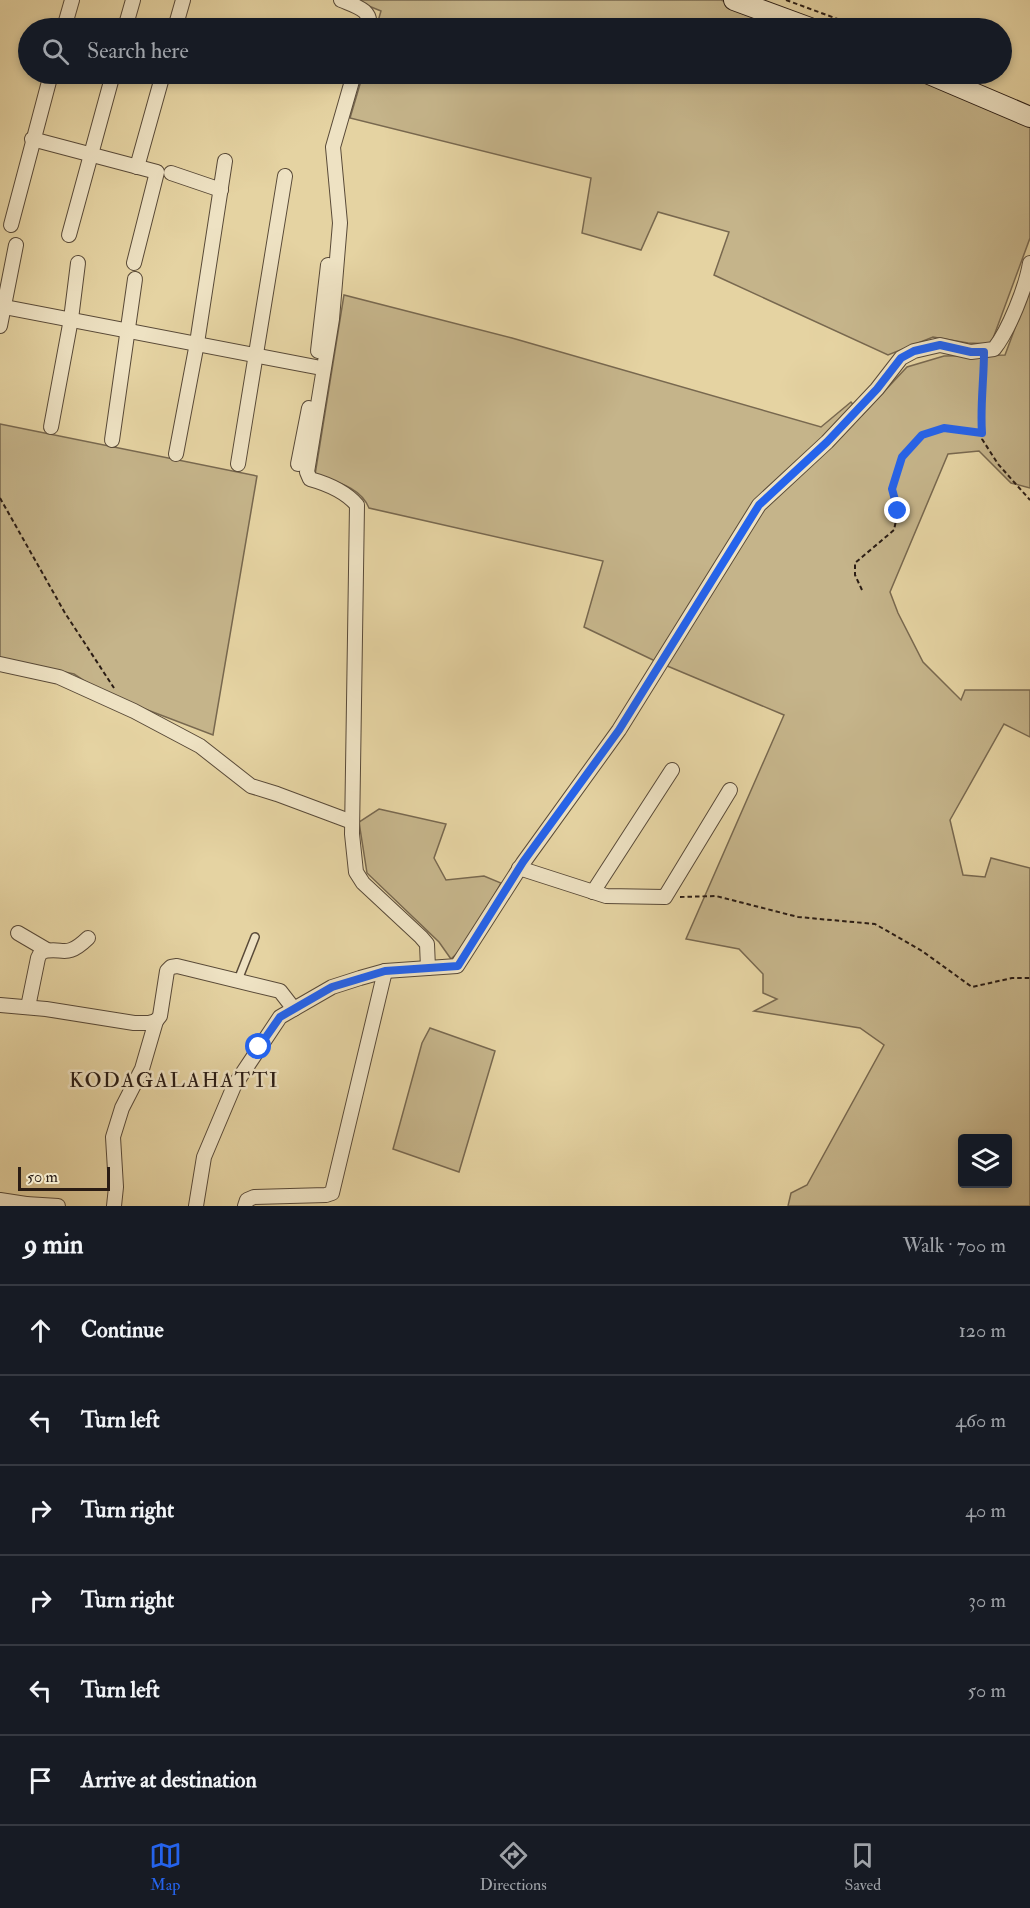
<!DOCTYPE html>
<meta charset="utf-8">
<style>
:root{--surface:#171b24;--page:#20242c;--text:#f1f3f6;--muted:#9ea1a6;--line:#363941;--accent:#2563eb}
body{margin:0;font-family:"IM FELL Double Pica",serif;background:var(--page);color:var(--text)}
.controls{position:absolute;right:18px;bottom:18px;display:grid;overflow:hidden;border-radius:6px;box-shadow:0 3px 9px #0003}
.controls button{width:54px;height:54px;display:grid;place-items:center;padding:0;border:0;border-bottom:2px solid var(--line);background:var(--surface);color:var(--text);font:30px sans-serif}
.scale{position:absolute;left:18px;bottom:15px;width:92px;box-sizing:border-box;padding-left:6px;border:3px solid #2a1c14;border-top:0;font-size:16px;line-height:21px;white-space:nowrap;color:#2a1c14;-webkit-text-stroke:4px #eee2c3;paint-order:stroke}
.stop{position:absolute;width:18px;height:18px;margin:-14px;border:4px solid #2563eb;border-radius:50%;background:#fff}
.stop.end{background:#2563eb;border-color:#fff;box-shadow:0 2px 6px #0008}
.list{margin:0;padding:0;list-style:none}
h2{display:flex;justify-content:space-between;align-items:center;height:78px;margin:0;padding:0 24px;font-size:26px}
h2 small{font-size:20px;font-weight:400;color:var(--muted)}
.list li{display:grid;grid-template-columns:39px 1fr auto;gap:18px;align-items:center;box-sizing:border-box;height:90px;padding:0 24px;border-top:2px solid var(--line)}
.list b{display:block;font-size:22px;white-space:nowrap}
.list em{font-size:20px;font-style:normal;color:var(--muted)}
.icon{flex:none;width:33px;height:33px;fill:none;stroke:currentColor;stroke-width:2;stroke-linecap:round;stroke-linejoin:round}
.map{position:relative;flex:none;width:1030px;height:1206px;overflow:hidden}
.search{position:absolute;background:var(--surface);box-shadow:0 3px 9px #0003;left:18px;right:18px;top:18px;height:66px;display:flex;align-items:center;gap:15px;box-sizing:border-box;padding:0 21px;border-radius:33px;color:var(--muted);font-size:22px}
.sheet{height:618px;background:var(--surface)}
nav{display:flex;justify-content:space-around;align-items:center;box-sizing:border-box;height:84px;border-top:2px solid var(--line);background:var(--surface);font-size:16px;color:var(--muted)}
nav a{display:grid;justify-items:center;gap:3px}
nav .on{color:var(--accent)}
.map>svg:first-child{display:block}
</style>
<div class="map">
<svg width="1030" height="1206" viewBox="0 0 1030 1206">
<rect width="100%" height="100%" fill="#e5d3a2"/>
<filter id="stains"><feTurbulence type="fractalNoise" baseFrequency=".00333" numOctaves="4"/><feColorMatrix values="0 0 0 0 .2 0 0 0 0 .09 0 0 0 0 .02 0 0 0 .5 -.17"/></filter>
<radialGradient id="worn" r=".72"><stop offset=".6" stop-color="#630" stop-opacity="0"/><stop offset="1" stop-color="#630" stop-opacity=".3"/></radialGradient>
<!-- green -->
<g fill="#c5b48a" stroke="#78684f" stroke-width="1.5" fill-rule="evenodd">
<polygon points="354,0 721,0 795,28 376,28 381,11"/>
<polygon points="363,74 913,74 1020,115 1030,122 1030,238 991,344 968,343 933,337 888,355 714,275 729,232 658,212 641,250 582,233 591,178 350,118"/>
<path d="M1030,288V488L1011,483L979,451L948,454L890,592L898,613L923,662L961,700L965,690H1030V737L1004,724L950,820L963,875L985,877L991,858L1030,868V1206H788L791,1193L807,1185L884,1045L860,1028L754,1011L777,999L763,993V974L739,949L686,939L784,715L653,660L584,627L603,561L369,508C360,486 335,482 315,475L344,295L512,338L821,427L851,402L862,415L907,367L944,356L1005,355ZM962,1138H1008V1184H962Z"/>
<polygon points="0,424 257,476 213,735 103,693 74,674 0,658"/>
<polygon points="379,809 446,824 434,858 446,880 484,876 501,883 467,944 451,959 439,942 367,873 359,822"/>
<polygon points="430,1028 495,1051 459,1172 393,1149 422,1043"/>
</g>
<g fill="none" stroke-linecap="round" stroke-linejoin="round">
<!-- lane casing -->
<g stroke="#594a38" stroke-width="10">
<polyline id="lane" points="238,980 255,937"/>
</g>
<!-- street casing -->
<g stroke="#594a38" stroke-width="16">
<g id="street">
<path d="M341,0C355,6 374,10 368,28"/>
<polyline points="64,28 72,0"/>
<polyline points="125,28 133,0"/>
<polyline points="175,28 183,0"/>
<path d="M354,74L333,147L340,223L332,319L307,472L310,479C328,484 345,491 357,505L352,834L356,872L363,883L421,937L427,944L428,968"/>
<polyline points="32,139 157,172 134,263"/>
<polyline points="137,167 163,74"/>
<polyline points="171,173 221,190"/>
<polyline points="11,225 51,74"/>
<polyline points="69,235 113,74"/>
<polyline points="0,306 316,367"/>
<polyline points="0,326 16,245"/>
<polyline points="318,351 328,265"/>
<polyline points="51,427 71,319 78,263"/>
<polyline points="112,440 135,279"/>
<polyline points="176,454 197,343 225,161"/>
<polyline points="238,464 285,176"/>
<polyline points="298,464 309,408"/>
<polyline points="0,664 59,677 134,711 200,746 251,786 277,794 352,822"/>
<polyline points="519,868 606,896 665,897 730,790"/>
<polyline points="593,892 672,770"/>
<polyline points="18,933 47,950"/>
<polyline points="0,1005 46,1009 134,1023 149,1023 156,1021 160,1016 167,971 171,967 177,966 280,991 294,1009"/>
<path d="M28,1007L38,958L41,952C63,945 64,961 88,938"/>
<polyline points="0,1200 26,1204"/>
<polyline points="24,1206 26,1204 58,1206"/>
<polyline points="114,1206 116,1187 113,1137 122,1108 142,1069 156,1021"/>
<path d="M196,1206L204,1157L234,1086L280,1017L332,987L360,978L385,971L457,966L523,863L619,730L759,505L827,442L877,389L901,358L914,351L940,345L971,352L994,349C1009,330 1026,287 1030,263"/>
<polyline points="245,1206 247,1200 254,1197 326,1195 332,1193 385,971"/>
</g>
</g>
<!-- secondary casing -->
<g stroke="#2a1c14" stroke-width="22">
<g id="secondary">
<polyline points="734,0 810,28"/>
<polyline points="929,74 1030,117"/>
</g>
</g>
<!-- path -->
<g stroke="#2a1c14" stroke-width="2" stroke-dasharray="4.5 3" stroke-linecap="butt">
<polyline points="786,0 862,28"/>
<polyline points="984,364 980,411 982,439 998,464 1030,500"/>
<polyline points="0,498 65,613 114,688"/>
<polyline points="862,590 855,575 855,563 894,530 898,511 892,489 902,457 922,435 944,428 982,433"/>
<polyline points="680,897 716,896 798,917 875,924 922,951 972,987 1012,978 1030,978"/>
</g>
<!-- lane -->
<use href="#lane" stroke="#eee2c3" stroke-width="7"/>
<!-- street -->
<use href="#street" stroke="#eee2c3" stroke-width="14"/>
<!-- secondary -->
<use href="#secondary" stroke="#eee2c3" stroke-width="20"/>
</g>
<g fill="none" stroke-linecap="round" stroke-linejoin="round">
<!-- route -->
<path stroke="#2563eb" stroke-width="8" d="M259,1047L280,1017L332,987L385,971L458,966L523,862L619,730L759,505L827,442L877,389L901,358L914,351L940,345L971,352H984C984,379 980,406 982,433L944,428L922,435L902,457L892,489L898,511"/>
</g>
<g text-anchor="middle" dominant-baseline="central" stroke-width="5" stroke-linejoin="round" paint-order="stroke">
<!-- quarter labels -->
<g font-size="21" letter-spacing="1.5" fill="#2a1c14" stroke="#eee2c3">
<text x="174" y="1080">KODAGALAHATTI</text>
</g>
</g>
<rect width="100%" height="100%" filter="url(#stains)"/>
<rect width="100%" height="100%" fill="url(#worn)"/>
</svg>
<div class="controls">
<button><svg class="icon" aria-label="layers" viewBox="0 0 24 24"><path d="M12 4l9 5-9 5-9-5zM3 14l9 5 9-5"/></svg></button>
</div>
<div class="scale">50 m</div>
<div class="stop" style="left:259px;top:1047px"></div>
<div class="stop end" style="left:898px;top:511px"></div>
<div class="search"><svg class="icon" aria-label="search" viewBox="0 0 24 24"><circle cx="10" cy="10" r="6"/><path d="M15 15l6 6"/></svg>Search here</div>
</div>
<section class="sheet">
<h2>9 min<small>Walk · 700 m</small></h2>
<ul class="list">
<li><svg class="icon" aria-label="ahead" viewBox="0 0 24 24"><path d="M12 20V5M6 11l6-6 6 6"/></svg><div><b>Continue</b></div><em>120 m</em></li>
<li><svg class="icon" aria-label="left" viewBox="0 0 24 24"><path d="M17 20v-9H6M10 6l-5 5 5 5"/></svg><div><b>Turn left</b></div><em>460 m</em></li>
<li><svg class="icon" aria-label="right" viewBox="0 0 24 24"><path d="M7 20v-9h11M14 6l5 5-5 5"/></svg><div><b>Turn right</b></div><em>40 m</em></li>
<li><svg class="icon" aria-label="right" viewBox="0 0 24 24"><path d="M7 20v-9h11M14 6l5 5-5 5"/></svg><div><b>Turn right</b></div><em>30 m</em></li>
<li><svg class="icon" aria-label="left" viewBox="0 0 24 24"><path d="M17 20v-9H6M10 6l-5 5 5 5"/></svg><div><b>Turn left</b></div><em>50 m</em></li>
<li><svg class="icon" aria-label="arrive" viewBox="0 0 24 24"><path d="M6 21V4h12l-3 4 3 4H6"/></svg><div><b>Arrive at destination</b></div></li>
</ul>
</section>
<nav>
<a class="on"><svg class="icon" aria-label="map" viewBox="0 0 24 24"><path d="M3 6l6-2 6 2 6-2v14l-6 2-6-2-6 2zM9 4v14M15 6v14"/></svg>Map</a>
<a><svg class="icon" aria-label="directions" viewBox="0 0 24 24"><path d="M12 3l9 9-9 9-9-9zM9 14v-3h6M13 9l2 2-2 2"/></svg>Directions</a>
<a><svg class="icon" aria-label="saved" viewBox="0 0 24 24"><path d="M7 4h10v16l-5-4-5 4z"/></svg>Saved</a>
</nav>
